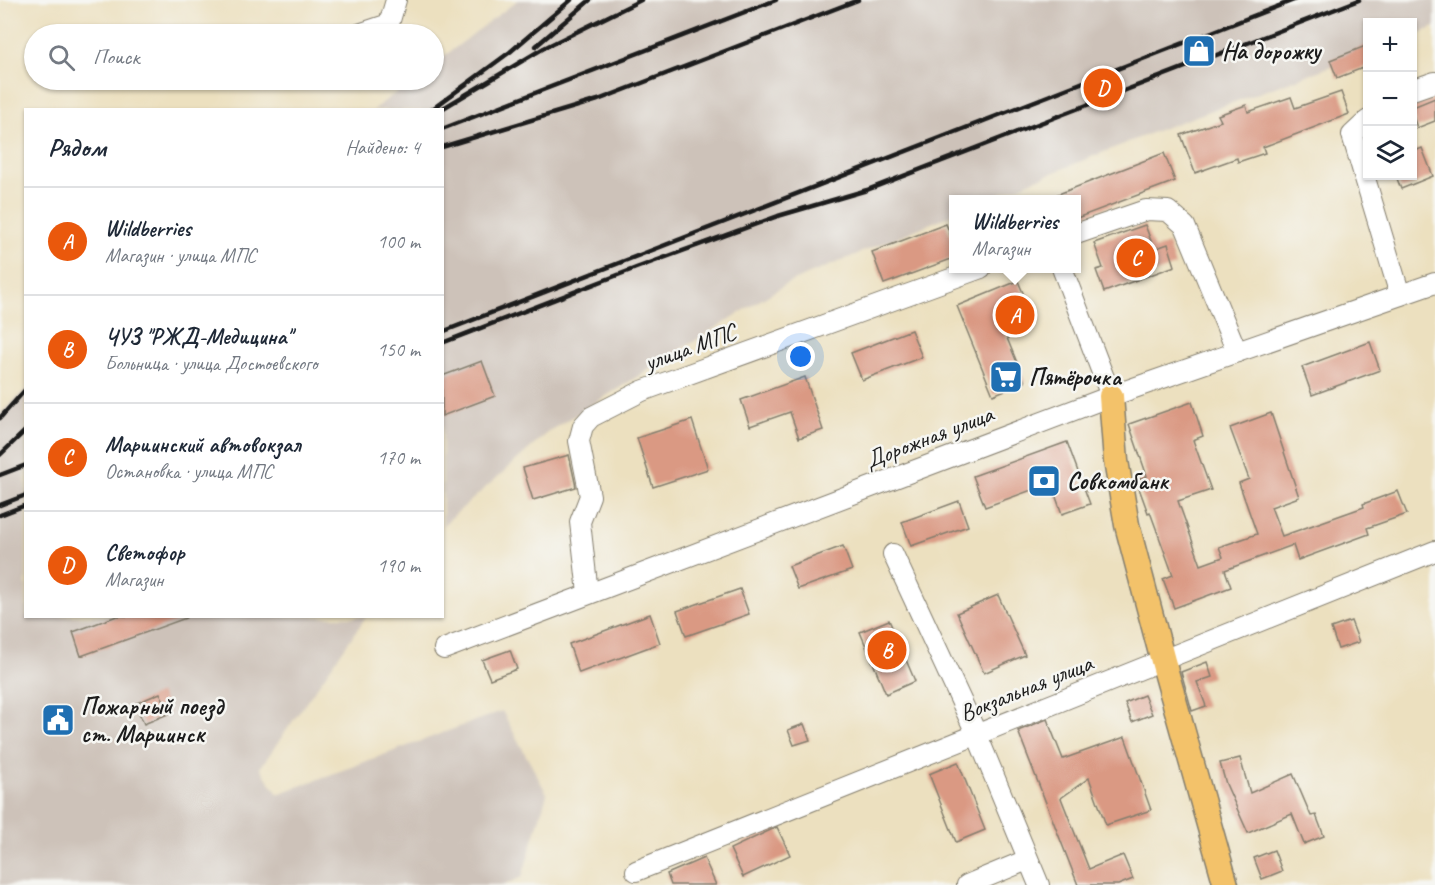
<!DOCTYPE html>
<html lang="ru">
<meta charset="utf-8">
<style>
:root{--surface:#fff;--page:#f2f2f3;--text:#1f2937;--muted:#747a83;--line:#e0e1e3;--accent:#ea580c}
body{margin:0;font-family:Caveat,sans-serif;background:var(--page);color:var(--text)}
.controls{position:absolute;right:18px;top:18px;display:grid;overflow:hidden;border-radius:0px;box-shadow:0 2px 4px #0004}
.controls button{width:54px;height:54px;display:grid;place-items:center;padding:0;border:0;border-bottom:2px solid var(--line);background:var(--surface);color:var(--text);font:30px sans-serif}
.you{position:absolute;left:801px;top:357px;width:21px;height:21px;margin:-15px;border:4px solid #fff;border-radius:50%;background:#1a73e8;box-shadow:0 0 0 9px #1a73e833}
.badge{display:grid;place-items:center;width:39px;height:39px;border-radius:50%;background:var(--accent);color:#fff;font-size:20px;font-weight:700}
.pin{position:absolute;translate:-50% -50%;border:3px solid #fff;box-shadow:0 2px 6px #0006}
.popup{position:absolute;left:949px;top:195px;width:132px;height:78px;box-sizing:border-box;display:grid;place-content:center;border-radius:0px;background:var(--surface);filter:drop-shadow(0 2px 4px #0005);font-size:20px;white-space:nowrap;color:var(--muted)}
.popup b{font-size:22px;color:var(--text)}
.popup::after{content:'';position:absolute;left:50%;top:100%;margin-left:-12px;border:12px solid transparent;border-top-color:var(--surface)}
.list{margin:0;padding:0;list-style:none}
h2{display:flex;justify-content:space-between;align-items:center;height:78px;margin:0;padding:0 24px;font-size:26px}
h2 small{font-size:20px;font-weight:400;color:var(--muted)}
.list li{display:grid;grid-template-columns:39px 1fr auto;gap:18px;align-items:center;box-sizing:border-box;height:108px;padding:0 24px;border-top:2px solid var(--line)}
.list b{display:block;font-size:22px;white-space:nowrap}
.list p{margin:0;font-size:20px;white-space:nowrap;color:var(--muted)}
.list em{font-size:20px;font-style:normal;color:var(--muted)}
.icon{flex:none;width:33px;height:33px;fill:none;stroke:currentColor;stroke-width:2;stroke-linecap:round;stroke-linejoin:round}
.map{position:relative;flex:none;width:1435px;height:885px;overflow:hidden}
.search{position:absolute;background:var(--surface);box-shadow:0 2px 4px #0004;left:24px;top:24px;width:420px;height:66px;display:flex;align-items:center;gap:15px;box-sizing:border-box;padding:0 21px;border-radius:33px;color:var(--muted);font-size:22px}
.panel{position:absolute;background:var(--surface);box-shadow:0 2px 4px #0004;left:24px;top:108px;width:420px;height:510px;border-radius:0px}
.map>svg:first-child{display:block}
</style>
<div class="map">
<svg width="1435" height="885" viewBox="0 0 1435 885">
<rect width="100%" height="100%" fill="#f6f6f2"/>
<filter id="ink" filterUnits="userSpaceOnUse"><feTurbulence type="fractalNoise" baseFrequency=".0167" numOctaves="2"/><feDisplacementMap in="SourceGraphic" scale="12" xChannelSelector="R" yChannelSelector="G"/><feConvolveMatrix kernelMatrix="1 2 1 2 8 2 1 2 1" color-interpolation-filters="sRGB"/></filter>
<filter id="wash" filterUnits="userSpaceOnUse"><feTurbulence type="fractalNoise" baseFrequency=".008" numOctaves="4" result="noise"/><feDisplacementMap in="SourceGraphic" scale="24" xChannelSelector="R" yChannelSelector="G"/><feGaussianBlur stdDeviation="1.35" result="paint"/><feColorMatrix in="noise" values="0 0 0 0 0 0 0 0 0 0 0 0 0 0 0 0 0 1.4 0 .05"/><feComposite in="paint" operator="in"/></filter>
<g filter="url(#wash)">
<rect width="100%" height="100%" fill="#ece0bf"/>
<!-- industrial -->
<g fill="#cdc2b9">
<polygon points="518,0 1435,0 1435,27 1413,36 1412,22 1368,22 1367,53 1161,129 987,199 954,200 953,214 788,283 550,431 443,525 442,110 373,110 413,80 434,80 434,64"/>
<polygon points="25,390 26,616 366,617 260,768 278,794 502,711 547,794 522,877 504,885 0,885 0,414"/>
</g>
<g id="blocks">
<!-- building -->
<g fill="#da9983">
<polygon points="1368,45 1368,66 1337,78 1330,60"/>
<polygon points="1341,92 1349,114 1263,147 1265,153 1238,162 1237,158 1195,173 1181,135 1221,121 1218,115 1246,105 1248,112 1291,97 1295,108"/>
<polygon points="1435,98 1435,121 1417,128 1413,116 1413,107"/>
<polygon points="1422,148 1433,176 1401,189 1396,176 1413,176 1413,152"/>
<polygon points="1164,153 1175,181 1077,218 1077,200 1043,200"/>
<polygon points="946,224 954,243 954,258 884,284 872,252"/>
<polygon points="1145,225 1154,249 1168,244 1175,266 1104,292 1096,270 1103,268 1094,243"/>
<polygon points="1018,281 1032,314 1002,326 1025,382 993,395 957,306"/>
<polygon points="911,330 922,357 862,380 851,353"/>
<polygon points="1370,342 1380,370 1312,395 1302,367"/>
<polygon points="482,361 495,396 442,416 442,376"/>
<polygon points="805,377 823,430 799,438 790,412 750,426 741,400"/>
<polygon points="1192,402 1203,436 1193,440 1211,490 1178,501 1201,565 1223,557 1219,547 1257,534 1239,483 1249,479 1230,428 1271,413 1299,497 1271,507 1282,536 1364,507 1363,504 1398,491 1407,514 1367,528 1369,534 1298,560 1293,545 1225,570 1231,587 1174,608 1163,579 1173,575 1150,512 1148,513 1136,480 1147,476 1129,424"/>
<polygon points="692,420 708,469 653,487 637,438"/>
<polygon points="1067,442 1090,504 1062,514 1051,483 985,507 973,476"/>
<polygon points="569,455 576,487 533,500 523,468"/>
<polygon points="959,501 968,526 911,546 902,522"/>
<polygon points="843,546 852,570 798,589 789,566"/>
<polygon points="740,589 749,614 686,636 677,611"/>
<polygon points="998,595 1025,655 984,673 957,613"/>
<polygon points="650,614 660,643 579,673 569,644"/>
<polygon points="117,616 186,616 186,618 81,656 73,632"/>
<polygon points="889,620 915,681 886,694 860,632"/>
<polygon points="1351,621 1359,642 1338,649 1331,628"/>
<polygon points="510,650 517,669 490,679 482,660"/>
<polygon points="1207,662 1212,677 1197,682 1206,706 1192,711 1181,672"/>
<polygon points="160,693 170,713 144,724 135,704"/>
<polygon points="1144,695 1152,714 1132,722 1125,703"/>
<polygon points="1047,719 1063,759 1125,737 1151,810 1106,825 1089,778 1061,798 1089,869 1123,855 1133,879 1118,885 1078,885 1018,731"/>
<polygon points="804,724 810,740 794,745 788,730"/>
<polygon points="1240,758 1250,793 1293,774 1311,816 1316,815 1324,836 1304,844 1292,814 1248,833 1226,784 1220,763"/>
<polygon points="958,762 985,830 956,842 929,774"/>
<polygon points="777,827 790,855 743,877 730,849"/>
<polygon points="1274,850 1282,871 1262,879 1254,858"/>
<polygon points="704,858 716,885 671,885 667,874"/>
</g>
</g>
</g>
<g filter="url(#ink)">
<use href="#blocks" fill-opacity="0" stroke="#847e6e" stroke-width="1.5"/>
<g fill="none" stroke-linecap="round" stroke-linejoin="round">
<!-- minor casing -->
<g stroke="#847e6e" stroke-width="22">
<g id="minor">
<polyline points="359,34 389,24 396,0"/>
<polyline points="1412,90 1435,82"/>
<polyline points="1368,120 1352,135 1400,295"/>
<polyline points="1076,234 1146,210 1168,211 1185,226 1237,352"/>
<polyline points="1062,268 1111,396"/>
<polyline points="893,554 977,735 1039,885"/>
<polyline points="588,593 580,522 590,496 579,441 583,426 591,417 642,391 981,268"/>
<polyline points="444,649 1111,396 1435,283"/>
<polyline points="636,871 1435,551"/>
<polyline points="967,885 1027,860"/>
</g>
</g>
<!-- major casing -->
<g stroke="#847e6e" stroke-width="27">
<polyline id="major" points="1111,396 1116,461 1127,525 1163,661 1226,885"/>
</g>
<!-- minor -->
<use href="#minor" stroke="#fff" stroke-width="20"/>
<!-- major -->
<use href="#major" stroke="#f3c26a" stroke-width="24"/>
<!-- rail -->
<g stroke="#1c1c1c" stroke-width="4.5">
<polyline points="536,46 590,0"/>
<polyline points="431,110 510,52 571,0"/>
<polyline points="440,110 544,48 641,0"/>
<polyline points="442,129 776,0"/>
<polyline points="442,147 598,100 858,0"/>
<polyline points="442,332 1294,0"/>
<polyline points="442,343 636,268 778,216 867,190 1359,0"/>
<polyline points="0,418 26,389"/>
<polyline points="0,455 26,430"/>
<polyline points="0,475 26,465"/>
<polyline points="0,505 26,495"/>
<polyline points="0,515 26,505"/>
</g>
</g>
</g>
<!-- icons -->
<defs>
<g id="shop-square" transform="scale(1.725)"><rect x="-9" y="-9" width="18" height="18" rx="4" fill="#1f6fb2" stroke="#f6f6f2"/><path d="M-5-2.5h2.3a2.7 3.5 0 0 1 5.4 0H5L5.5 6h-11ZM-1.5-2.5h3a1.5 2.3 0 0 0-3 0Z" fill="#fff"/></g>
<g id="supermarket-square" transform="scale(1.725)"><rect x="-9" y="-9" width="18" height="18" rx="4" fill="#1f6fb2" stroke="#f6f6f2"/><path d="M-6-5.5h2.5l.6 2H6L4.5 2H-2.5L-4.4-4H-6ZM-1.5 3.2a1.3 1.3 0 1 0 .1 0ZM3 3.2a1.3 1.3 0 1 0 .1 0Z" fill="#fff"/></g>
<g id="bank-square" transform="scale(1.725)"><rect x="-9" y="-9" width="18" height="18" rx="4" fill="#1f6fb2" stroke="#f6f6f2"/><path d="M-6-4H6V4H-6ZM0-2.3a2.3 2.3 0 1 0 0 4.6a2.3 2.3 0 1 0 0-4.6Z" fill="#fff"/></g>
<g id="civic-square" transform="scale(1.725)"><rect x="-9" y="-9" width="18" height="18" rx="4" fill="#1f6fb2" stroke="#f6f6f2"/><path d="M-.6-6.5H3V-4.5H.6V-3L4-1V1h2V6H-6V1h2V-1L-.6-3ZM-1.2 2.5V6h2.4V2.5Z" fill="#fff"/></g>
</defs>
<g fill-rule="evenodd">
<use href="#shop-square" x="1199" y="51"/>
<use href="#supermarket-square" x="1006" y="377"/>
<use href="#bank-square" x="1044" y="481"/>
<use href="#civic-square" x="58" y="720"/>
</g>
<g text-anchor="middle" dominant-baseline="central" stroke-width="5" stroke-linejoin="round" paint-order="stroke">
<!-- poi labels -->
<g font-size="24" font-weight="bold" fill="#1c1c1c" stroke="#f6f6f2" text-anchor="start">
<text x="1222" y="51">На дорожку</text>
<text x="1029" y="377">Пятёрочка</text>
<text x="1067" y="481">Совкомбанк</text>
<text x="81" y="706">Пожарный поезд<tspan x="81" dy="28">ст. Мариинск</tspan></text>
</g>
<!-- street labels -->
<g font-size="24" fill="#1c1c1c" stroke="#f6f6f2">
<text transform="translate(690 347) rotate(-20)">улица МПС</text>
<text transform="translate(929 437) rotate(-21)">Дорожная улица</text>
<text transform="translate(1026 688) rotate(-22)">Вокзальная улица</text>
</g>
</g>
</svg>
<div class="controls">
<button>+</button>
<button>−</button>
<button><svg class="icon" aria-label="layers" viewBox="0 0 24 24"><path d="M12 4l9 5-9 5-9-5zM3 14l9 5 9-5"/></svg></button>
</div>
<div class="you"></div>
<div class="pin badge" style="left:1015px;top:315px">A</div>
<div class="popup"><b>Wildberries</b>Магазин</div>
<div class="pin badge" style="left:887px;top:650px">B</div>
<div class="pin badge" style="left:1136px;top:258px">C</div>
<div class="pin badge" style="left:1103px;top:88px">D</div>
<div class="search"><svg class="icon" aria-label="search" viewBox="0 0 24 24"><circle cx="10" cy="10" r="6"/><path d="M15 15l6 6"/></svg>Поиск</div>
<section class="panel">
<h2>Рядом<small>Найдено: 4</small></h2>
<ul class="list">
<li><span class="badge">A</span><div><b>Wildberries</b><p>Магазин · улица МПС</p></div><em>100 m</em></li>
<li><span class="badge">B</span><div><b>ЧУЗ &quot;РЖД-Медицина&quot;</b><p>Больница · улица Достоевского</p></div><em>150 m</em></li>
<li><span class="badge">C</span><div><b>Мариинский автовокзал</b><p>Остановка · улица МПС</p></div><em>170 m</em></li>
<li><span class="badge">D</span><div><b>Светофор</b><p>Магазин</p></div><em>190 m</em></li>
</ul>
</section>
</div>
